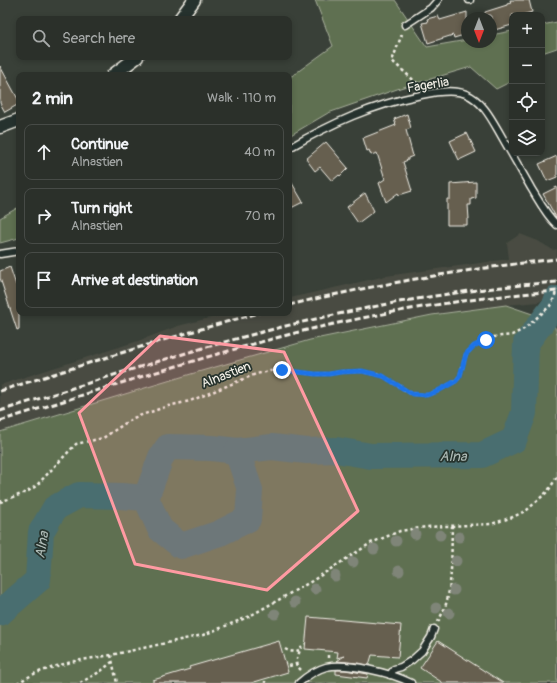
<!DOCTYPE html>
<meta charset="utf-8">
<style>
:root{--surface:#2b302a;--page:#333832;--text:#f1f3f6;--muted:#a6a9a8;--line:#474b47}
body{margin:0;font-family:Pangolin,sans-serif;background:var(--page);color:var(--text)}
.controls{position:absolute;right:12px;top:12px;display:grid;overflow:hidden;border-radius:8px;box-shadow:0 2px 6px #0003}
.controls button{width:36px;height:36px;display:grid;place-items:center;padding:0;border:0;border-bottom:1px solid var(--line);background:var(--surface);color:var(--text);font:20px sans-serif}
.compass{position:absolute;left:461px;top:12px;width:36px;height:36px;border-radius:50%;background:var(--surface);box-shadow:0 2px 6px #0003;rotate:180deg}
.stop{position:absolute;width:12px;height:12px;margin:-9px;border:3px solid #1a73e8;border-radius:50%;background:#fff}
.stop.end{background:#1a73e8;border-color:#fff;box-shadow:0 1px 4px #0008}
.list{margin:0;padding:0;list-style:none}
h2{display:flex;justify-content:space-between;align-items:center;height:52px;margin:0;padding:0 16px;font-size:17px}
h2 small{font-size:13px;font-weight:400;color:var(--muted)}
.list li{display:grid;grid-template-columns:26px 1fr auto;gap:12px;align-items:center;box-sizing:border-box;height:56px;margin:0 8px 8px;padding:0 8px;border:1px solid var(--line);border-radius:8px}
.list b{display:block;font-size:15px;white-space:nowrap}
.list p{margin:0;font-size:13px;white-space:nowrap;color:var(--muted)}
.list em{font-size:13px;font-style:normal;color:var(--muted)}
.icon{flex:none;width:22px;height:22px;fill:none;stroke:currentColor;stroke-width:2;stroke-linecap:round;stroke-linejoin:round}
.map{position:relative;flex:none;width:557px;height:683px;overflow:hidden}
.search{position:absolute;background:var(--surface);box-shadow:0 2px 6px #0003;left:16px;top:16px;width:276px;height:44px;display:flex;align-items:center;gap:10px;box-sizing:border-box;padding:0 14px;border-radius:8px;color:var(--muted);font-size:15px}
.panel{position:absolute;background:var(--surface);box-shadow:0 2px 6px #0003;left:16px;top:72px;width:276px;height:244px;border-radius:8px}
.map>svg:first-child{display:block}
</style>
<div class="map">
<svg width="557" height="683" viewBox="0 0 557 683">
<rect width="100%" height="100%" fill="#394038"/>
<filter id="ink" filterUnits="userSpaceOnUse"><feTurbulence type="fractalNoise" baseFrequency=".025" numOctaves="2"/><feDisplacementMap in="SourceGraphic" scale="8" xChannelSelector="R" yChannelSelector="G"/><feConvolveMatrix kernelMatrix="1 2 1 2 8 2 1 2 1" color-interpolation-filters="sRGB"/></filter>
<g filter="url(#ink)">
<!-- built -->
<polygon fill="#494c42" points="520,234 538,241 553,250 557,249 557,296 546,297 539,302 506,305 432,315 310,340 191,374 0,432 0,385 138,341 178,326 229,313 289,313 289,298 290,298 386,276 509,259 507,243"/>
<!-- green -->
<g fill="#5e6f51" stroke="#a9b09c">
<polygon points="315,0 395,0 427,47 467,40 467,42 491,42 491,35 512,31 512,81 496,89 471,67 400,88 328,113 289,136 289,78 333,46"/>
<polygon points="557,22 557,48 542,53 542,25"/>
<polygon points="19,207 19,238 0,243 0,218"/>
<polygon points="506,305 553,321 557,334 557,683 0,683 0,432 191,374 310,340 432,315"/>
</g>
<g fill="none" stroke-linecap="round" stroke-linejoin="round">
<!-- river -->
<g stroke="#4a6e70" stroke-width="26">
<polyline points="146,498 161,457 168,447 212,448 237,451"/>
<polyline points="0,613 38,580 41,532 55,508 79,495 121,496 146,498 160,529 181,546 220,533 248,519 250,490 237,451 272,447 307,451 336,450 371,456 482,455 514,440 524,413 526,343 555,305 557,299"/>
</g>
</g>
<!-- building -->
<g fill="#665e50" stroke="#f4f1e8">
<polygon points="510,0 529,0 532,12 522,15 512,15 512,25 491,31 491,15 485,15 485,12 507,5 507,4 511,3"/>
<polygon points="467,12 467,34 454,38 453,35 428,43 422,23 428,22 427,19 438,16 440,20"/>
<polygon points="0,66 19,101 19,104 5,112 0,103"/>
<polygon points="407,114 411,128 406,130 413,156 408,158 408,160 403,162 412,191 399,195 398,193 386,202 379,183 385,179 377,153 371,155 369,150 367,151 363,138 396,125 394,119"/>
<polygon points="467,133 476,152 459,160 450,141"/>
<polygon points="326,142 348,168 340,176 339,175 332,181 320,167 315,171 306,159"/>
<polygon points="557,156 557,177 547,181 539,164"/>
<polygon points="289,178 303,202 289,209"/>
<polygon points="476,182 476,198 471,199 471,205 468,205 469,219 467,219 467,225 447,225 447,199 450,199 450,184"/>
<polygon points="557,187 557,219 543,194"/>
<polygon points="365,193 374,211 358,223 347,207"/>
<polygon points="10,267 16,285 19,284 19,329 17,330 0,278 0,271"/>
<polygon points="308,617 401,625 398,657 372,655 369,665 357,663 337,661 344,656 337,658 338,652 305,649"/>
<polygon points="279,641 288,672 251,683 153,683 153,680 190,669 189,667"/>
<polygon points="438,641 503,683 443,683 420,668"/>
<polygon points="336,670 345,670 368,674 367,678 336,674"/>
</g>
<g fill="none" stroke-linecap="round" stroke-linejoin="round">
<!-- lane casing -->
<g stroke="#f4f1e8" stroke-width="9">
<g id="lane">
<polyline points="469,0 470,0"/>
<polyline points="405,25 431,8 438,0"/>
<path d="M289,148C332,123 372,105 421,95C435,92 452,89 466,94C481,100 490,116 498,130C509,149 520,169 531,188C539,201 546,215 557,225"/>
<polyline points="0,254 19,251"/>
<polyline points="390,675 394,669 401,667 412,660 422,651 431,637 434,629"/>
<path d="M299,683C307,676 315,670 326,667C346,662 392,673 411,683"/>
</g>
</g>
<!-- street casing -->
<g stroke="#f4f1e8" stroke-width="15">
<g id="street">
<polyline points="180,19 194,0"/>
<polyline points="113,75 137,57"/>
<polyline points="0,127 19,120"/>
</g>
</g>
<!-- path -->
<g stroke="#f4f1e8" stroke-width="2.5" stroke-dasharray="3 3" stroke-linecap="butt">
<polyline points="402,34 392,61 419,85"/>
<polyline points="0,502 27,492 36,486 76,444 103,438 133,418 168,406 190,401 256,374 270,371 282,370 315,374 329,374 341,372 361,371 383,376 412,394 427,395 436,392 456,381 460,376 466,354 474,346 493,337 512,335 524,329 550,306 553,300 557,290"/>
<path d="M438,622C441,616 444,610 446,604C453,579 451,552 452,526"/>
<path d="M285,649C290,652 294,652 299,650"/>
<polyline points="111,655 117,683"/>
<polyline points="328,658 328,652"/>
<polyline points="289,666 296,664"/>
<polyline points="301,670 297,666 296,662 301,647 305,644"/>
<polyline points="265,681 265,683"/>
<polyline points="17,683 36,673 57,666 75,661 111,655 203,635 248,617 312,581 371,543 400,531 426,527 491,524 513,517 527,510 548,491 557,477"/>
<polyline points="80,683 101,671 112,662"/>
</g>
<!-- lane -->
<use href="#lane" stroke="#26332d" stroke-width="6"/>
<!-- street -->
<use href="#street" stroke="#26332d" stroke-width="12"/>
<!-- rail -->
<g stroke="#f4f1e8" stroke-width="3" stroke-dasharray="6 3" stroke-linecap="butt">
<path d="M289,305C377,284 467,269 557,259"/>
<path d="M0,391C86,364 172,336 259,313"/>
<path d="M0,411C102,379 203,345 307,321C389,302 473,288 557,282"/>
<path d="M0,421C102,389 203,356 307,330C389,311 473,297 557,291"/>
</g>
</g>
<!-- trees -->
<g fill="#7f8578">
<circle cx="415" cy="534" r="5.5"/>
<circle cx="440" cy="535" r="5.5"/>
<circle cx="459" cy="537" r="5.5"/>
<circle cx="396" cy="541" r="5.5"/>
<circle cx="374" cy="549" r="5.5"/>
<circle cx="456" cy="561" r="5.5"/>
<circle cx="353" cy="562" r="5.5"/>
<circle cx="399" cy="571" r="5.5"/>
<circle cx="335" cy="576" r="5.5"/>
<circle cx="315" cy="589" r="5.5"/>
<circle cx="454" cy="590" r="5.5"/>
<circle cx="295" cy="602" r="5.5"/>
<circle cx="436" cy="608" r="5.5"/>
<circle cx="449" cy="613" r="5.5"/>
<circle cx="275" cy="614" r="5.5"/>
</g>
</g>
<g fill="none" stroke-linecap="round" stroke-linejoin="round" filter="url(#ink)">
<!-- route -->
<polyline stroke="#1a73e8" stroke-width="5" points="282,370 315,374 329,374 341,372 362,371 383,376 412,394 427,395 436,392 456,381 460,376 466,354 474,346 486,340"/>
</g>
<!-- marked area -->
<path fill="#ff9aa2" fill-opacity="0.2" stroke="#ff9aa2" stroke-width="3" stroke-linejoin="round" d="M160,336L284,352L358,511L267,590L135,564L79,413Z"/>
<g text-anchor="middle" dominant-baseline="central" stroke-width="3.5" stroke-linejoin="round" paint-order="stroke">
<!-- street labels -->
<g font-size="13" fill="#f4f1e8" stroke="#26332d">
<text transform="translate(428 85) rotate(-9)">Fagerlia</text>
<text transform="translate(226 375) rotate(-21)">Alnastien</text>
</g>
<!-- water labels -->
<g font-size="14" font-style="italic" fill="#b0bdb8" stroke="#26332d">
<text x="453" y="456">Alna</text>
<text transform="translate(42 545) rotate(-81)">Alna</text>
</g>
</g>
</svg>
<div class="controls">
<button>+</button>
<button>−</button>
<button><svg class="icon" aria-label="locate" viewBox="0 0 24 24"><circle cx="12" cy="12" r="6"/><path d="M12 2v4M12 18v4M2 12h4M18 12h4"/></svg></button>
<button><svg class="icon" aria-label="layers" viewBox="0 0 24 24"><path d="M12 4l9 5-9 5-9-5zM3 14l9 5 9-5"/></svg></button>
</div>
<svg class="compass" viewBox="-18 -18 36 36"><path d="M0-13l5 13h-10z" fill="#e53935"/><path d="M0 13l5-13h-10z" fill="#a6a9a8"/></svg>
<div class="stop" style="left:486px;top:340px"></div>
<div class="stop end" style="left:282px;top:370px"></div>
<div class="search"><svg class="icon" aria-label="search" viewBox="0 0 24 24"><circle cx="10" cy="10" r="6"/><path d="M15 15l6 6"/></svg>Search here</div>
<section class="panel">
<h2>2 min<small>Walk · 110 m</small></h2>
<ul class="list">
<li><svg class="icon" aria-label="ahead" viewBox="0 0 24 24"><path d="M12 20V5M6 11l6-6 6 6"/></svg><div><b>Continue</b><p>Alnastien</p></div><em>40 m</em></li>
<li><svg class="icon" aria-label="right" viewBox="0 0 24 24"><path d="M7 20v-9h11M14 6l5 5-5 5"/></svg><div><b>Turn right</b><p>Alnastien</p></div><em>70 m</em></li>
<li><svg class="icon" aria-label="arrive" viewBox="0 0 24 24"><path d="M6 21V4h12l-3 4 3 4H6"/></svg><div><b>Arrive at destination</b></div></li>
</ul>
</section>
</div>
